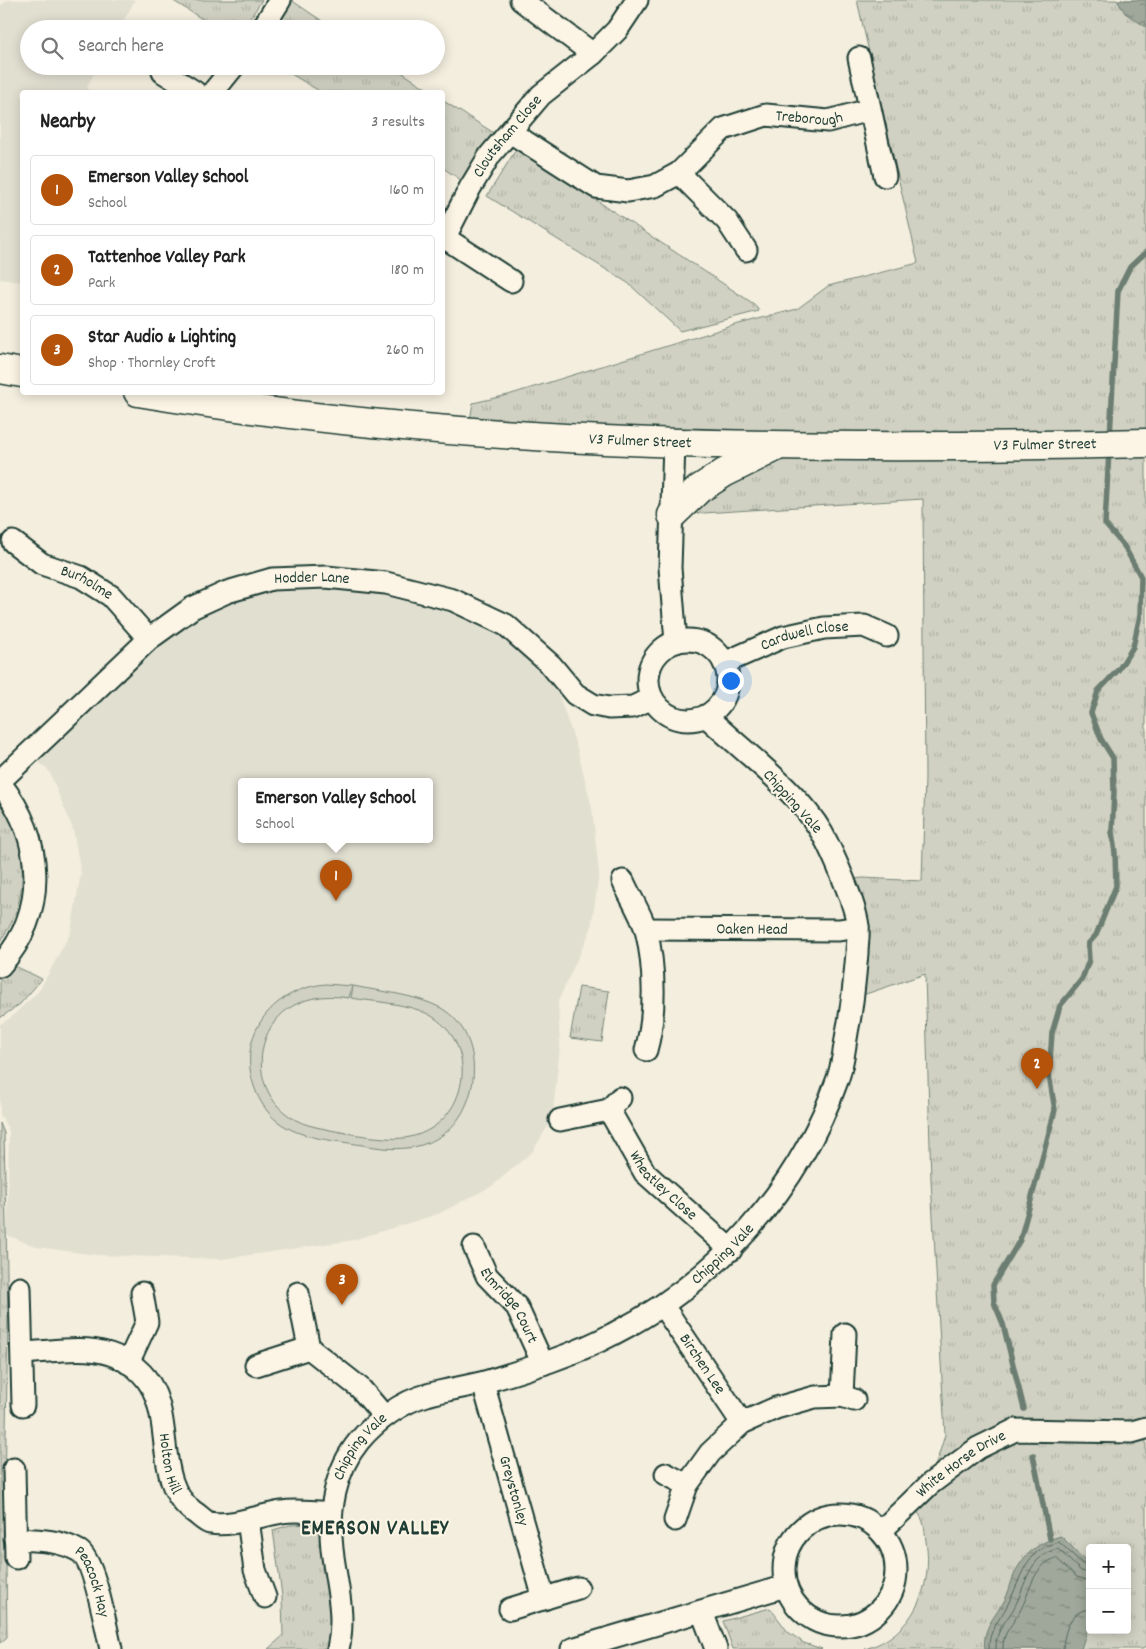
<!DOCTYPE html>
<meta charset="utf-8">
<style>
:root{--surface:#fff;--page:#f6f6f6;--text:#222;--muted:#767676;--line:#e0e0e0;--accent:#b45309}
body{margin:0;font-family:Dekko,sans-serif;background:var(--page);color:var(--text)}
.controls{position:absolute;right:15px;bottom:15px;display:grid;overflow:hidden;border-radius:5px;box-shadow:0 2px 12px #0003}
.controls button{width:45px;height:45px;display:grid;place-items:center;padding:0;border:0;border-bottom:1px solid var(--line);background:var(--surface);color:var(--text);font:25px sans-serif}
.you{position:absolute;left:730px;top:680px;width:18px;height:18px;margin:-12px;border:4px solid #fff;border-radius:50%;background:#1a73e8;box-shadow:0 0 0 8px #1a73e833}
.badge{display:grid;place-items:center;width:32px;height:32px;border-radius:50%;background:var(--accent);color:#fff;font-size:16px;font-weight:700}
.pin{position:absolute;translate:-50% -41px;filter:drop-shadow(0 1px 2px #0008)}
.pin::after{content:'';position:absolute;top:26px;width:18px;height:15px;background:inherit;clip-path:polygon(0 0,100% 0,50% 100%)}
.popup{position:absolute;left:238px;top:778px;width:195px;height:65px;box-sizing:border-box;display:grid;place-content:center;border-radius:5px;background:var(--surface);filter:drop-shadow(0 1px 4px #0005);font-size:16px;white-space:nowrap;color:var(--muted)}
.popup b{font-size:19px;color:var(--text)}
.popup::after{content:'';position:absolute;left:50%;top:100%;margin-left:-10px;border:10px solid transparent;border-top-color:var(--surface)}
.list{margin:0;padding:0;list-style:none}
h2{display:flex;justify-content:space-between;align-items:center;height:65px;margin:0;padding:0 20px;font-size:21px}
h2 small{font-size:16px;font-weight:400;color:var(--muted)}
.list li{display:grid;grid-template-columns:32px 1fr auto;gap:15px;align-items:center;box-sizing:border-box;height:70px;margin:0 10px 10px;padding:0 10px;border:1px solid var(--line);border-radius:5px}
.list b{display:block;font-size:19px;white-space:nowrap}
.list p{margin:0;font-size:16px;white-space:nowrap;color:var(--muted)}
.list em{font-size:16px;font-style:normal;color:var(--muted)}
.icon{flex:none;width:28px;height:28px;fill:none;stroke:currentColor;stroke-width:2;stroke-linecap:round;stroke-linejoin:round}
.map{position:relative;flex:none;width:1146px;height:1649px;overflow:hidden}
.search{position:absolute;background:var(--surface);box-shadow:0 2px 12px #0003;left:20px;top:20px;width:425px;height:55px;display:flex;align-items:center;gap:12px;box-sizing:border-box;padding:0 18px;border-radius:28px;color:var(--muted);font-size:19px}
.panel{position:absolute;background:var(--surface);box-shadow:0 2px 12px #0003;left:20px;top:90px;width:425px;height:305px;border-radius:5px}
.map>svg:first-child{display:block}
</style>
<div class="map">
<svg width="1146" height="1649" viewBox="0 0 1146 1649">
<defs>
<pattern id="grass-tufts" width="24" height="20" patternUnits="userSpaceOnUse" patternTransform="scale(1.25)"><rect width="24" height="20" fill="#d0d1c2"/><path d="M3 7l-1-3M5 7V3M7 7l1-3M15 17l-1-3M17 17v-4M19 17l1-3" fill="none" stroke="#b2b4a7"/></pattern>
<pattern id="water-ripples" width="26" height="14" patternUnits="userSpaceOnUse" patternTransform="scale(1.25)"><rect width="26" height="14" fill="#a0a89b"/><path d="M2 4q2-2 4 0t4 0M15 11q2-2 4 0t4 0" fill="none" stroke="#828a7f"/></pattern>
</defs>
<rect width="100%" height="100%" fill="#f3eede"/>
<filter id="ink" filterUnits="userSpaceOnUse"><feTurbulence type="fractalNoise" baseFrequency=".02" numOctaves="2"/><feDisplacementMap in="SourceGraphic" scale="10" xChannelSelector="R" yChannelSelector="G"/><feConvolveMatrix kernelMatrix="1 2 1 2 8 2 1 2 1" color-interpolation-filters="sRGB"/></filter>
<g filter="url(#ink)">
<!-- built -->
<g fill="#e1dfd0" fill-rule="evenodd">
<polygon points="8,0 135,0 119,29 29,29 29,66 98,66 87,87 90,92 22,92 22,282 0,279 0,6"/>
<path d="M350,582L458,611L503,636L533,661L559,696L577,748L592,808L599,874L591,929L558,1001L560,1047L552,1119L533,1151L492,1186L438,1214L353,1240L222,1259L97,1255L37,1247L7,1235L9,1131L0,1114V1024L9,1019L39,991L71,932L81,873L73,829L49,771L34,758L160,640L218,601L285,585ZM242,782H430V840H242Z"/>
</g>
<!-- grass -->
<g fill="url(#grass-tufts)" stroke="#78877b" fill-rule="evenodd">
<polygon points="172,0 262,0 243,29 218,29"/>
<polygon points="290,0 291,0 334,29 276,29"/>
<path d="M857,0H1146V1646L1143,1649H865C912,1636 934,1587 926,1541C925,1535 925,1528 923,1522C921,1515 914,1508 910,1502L930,1483L945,1435L931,1180L925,974L854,998L843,880L863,878L922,881L925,778L923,499L672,515L776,447L468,432L473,403L508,395L735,325L797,309L828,286L918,263ZM1090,1548H1127V1630H1090Z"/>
<polygon points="278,66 392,66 432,92 321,92"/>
<polygon points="442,100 494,133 464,182 443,168"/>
<polygon points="517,148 754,304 759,311 680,331 628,283 487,196"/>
<path d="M0,801C5,808 11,816 14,824C28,861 25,910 0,941Z"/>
<polygon points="11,964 42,979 20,1004 0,1018 0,976"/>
<polygon points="579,987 609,991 602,1042 570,1038"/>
<polygon points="0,1123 4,1133 8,1318 5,1490 7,1637 0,1643"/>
<polygon points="311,1524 320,1531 333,1586 332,1649 268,1649 283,1636 282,1596 273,1530 290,1525"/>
<polygon points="770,1608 788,1632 804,1643 822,1649 733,1649 723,1621"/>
</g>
<!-- pitch -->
<path fill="#d0d1c2" stroke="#78877b" d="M326,984L352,986L349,998C246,981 232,1110 316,1127C339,1132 389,1142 410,1137C469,1124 482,1043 428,1014C406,1003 375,1002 351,998L353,986C382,992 414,994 441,1008C488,1035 482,1114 436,1139C409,1153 385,1149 356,1144C329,1140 299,1138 277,1121C269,1115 261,1103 257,1094C233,1039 270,989 326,984Z"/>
<!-- water -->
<g fill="url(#water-ripples)" stroke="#6c7d72">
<polygon points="1117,0 1146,0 1146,27 1125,13"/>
<path d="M1061,1536L1090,1565V1621L1081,1649H985C982,1630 993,1619 1003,1603C1010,1592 1011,1578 1018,1567C1027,1551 1044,1540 1061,1536Z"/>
</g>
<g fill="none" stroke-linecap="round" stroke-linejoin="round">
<!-- shore -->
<g stroke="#53685d" stroke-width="1">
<path d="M989,1649C988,1629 1000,1621 1008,1604C1022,1578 1024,1549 1059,1542L1085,1566L1090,1567"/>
<path d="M996,1649C995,1631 1005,1623 1014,1608C1026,1586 1028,1555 1058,1549L1081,1571L1090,1573"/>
<path d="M1003,1649C1002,1632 1013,1625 1020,1611C1031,1591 1032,1566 1056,1558L1077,1577L1090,1581"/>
<path d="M1063,1649C1064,1632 1070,1610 1090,1609"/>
</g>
<!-- stream -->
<g stroke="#6c7d72" stroke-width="5.5">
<polyline points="1110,437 1118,291 1130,267 1146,252"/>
<polyline points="1024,1409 1003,1324 994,1302 993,1285 1020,1240 1030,1204 1055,1110 1049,1075 1052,1033 1060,1006 1082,979 1089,960 1088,944 1096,935 1116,886 1115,853 1112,832 1114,792 1113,758 1101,739 1091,713 1098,691 1119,669 1133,647 1140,615 1141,577 1124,546 1105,524 1109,451"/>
<polyline points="1033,1455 1050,1539"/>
</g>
<!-- street casing -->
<g stroke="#1f3d34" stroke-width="25">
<g id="street">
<polyline points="521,0 593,54 617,30 637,0"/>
<polyline points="262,29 280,0"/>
<polyline points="859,58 885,176"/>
<polyline points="163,72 195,92"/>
<polyline points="213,92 234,66"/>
<path id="s1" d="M510,132L596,187L628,191L655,186L679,173L723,129L766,115L828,121L869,110"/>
<polyline points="679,173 727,221 746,250"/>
<polyline points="442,236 511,281"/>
<path id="s2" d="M445,237L470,188L490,155L541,95L593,54"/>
<polyline points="674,443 670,568 676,642"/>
<path id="s3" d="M13,542L42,564L81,577L111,596L149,639"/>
<circle cx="688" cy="680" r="40"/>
<path id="s4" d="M724,663L783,637L824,628L864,626L887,636"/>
<path id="s5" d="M0,781L149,639L192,608L227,592L272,579L326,577L386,583L453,600L506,625L551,665L575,694L593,705L609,708L633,707L652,698"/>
<path d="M0,783C44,839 49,911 0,966"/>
<path d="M623,881C630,897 641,914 646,930C655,966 656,1015 646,1050"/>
<path id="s6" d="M646,929L839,930L858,927"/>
<path id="s7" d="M609,1110L645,1173L731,1250"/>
<polyline points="560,1120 609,1110 620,1098"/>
<path id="s8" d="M474,1247L487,1276L517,1307L543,1364"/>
<polyline points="20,1288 23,1405"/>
<polyline points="298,1293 309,1348"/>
<path id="s9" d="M663,1306L742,1423"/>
<path id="s10" d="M23,1353C50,1352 83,1345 110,1354C193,1382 141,1475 194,1512C199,1515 205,1522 210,1523C233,1527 260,1515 282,1512C297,1509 315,1513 331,1512"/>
<polyline points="128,1363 147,1322 142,1293"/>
<polyline points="256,1365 309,1348 360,1388 384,1416"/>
<path id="s11" d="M483,1383L544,1599"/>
<polyline points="842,1396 845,1334"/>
<polyline points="14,1469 16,1558"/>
<polyline points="666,1474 687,1485"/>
<circle cx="840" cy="1570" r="56"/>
<polyline points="248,1520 255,1570 265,1597"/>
<polyline points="675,1520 687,1485 710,1453 742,1423 776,1408 815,1397 842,1396 854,1400"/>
<path id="s12" d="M881,1531L930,1484L978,1448L1015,1430L1132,1432L1146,1428"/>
<path id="s13" d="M15,1539C37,1540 60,1540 79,1551C95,1561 106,1629 111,1649"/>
<polyline points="510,1609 578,1588"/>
<polyline points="702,1612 716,1649"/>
<path id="s14" d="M338,1649C346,1614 336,1584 332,1549C328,1512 335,1470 359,1441C376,1421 401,1402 427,1395C447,1389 468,1387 488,1381C531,1368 574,1355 613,1334C717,1281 799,1189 838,1078C844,1061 845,1040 849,1022C853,999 855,976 857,953C857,945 859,935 858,927C856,905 833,853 822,833C798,791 741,750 706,716"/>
<polyline points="572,1649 786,1586"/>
</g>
</g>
<!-- secondary casing -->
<g stroke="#1f3d34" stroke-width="31">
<g id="secondary">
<polyline points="0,369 22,373"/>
<path id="s15" d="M138,392C471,448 809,451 1146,443"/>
<polyline points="672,515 699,489 724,473 776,447"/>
</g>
</g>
<!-- street -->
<use href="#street" stroke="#fcf5e5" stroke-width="21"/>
<!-- secondary -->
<use href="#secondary" stroke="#fcf5e5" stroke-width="28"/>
</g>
</g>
<g text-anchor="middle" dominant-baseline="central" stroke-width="4" stroke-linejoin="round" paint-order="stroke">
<!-- street labels -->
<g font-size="16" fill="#1f3d34" stroke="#fcf5e5">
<text stroke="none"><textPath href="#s1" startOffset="340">Treborough</textPath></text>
<text stroke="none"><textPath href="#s2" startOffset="119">Cloutsham Close</textPath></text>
<text stroke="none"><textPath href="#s15" startOffset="505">V3 Fulmer Street</textPath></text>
<text stroke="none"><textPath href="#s15" startOffset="910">V3 Fulmer Street</textPath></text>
<text stroke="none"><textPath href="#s5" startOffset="384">Hodder Lane</textPath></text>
<text stroke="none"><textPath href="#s3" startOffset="85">Burholme</textPath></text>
<text stroke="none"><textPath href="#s4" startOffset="86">Cardwell Close</textPath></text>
<text transform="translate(792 802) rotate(48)">Chipping Vale</text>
<text stroke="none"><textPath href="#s6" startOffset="106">Oaken Head</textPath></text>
<text stroke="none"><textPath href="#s7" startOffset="94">Wheatley Close</textPath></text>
<text stroke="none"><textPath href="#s14" startOffset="631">Chipping Vale</textPath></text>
<text stroke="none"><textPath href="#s8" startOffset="69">Elmridge Court</textPath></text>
<text stroke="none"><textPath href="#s9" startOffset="70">Birchen Lee</textPath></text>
<text stroke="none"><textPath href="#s14" startOffset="211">Chipping Vale</textPath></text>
<text stroke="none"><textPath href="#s10" startOffset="221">Holton Hill</textPath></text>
<text stroke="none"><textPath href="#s12" startOffset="105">White Horse Drive</textPath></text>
<text stroke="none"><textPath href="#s11" startOffset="112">Greystonley</textPath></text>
<text stroke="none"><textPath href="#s13" startOffset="100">Peacock Hay</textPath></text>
</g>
<!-- district labels -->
<g font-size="21" font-weight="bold" letter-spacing="1" fill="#1f3d34" stroke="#fcf5e5">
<text x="375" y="1530">EMERSON VALLEY</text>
</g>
</g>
</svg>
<div class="controls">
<button>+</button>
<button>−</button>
</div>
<div class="you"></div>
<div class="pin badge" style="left:336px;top:901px">1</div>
<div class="popup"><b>Emerson Valley School</b>School</div>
<div class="pin badge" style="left:1037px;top:1089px">2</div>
<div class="pin badge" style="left:342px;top:1305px">3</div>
<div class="search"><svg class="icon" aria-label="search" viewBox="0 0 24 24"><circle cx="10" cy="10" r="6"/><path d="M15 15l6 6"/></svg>Search here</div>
<section class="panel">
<h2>Nearby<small>3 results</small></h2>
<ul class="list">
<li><span class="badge">1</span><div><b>Emerson Valley School</b><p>School</p></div><em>160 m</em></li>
<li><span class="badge">2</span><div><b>Tattenhoe Valley Park</b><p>Park</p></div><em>180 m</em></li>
<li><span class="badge">3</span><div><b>Star Audio &amp; Lighting</b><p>Shop · Thornley Croft</p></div><em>260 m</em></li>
</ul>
</section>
</div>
